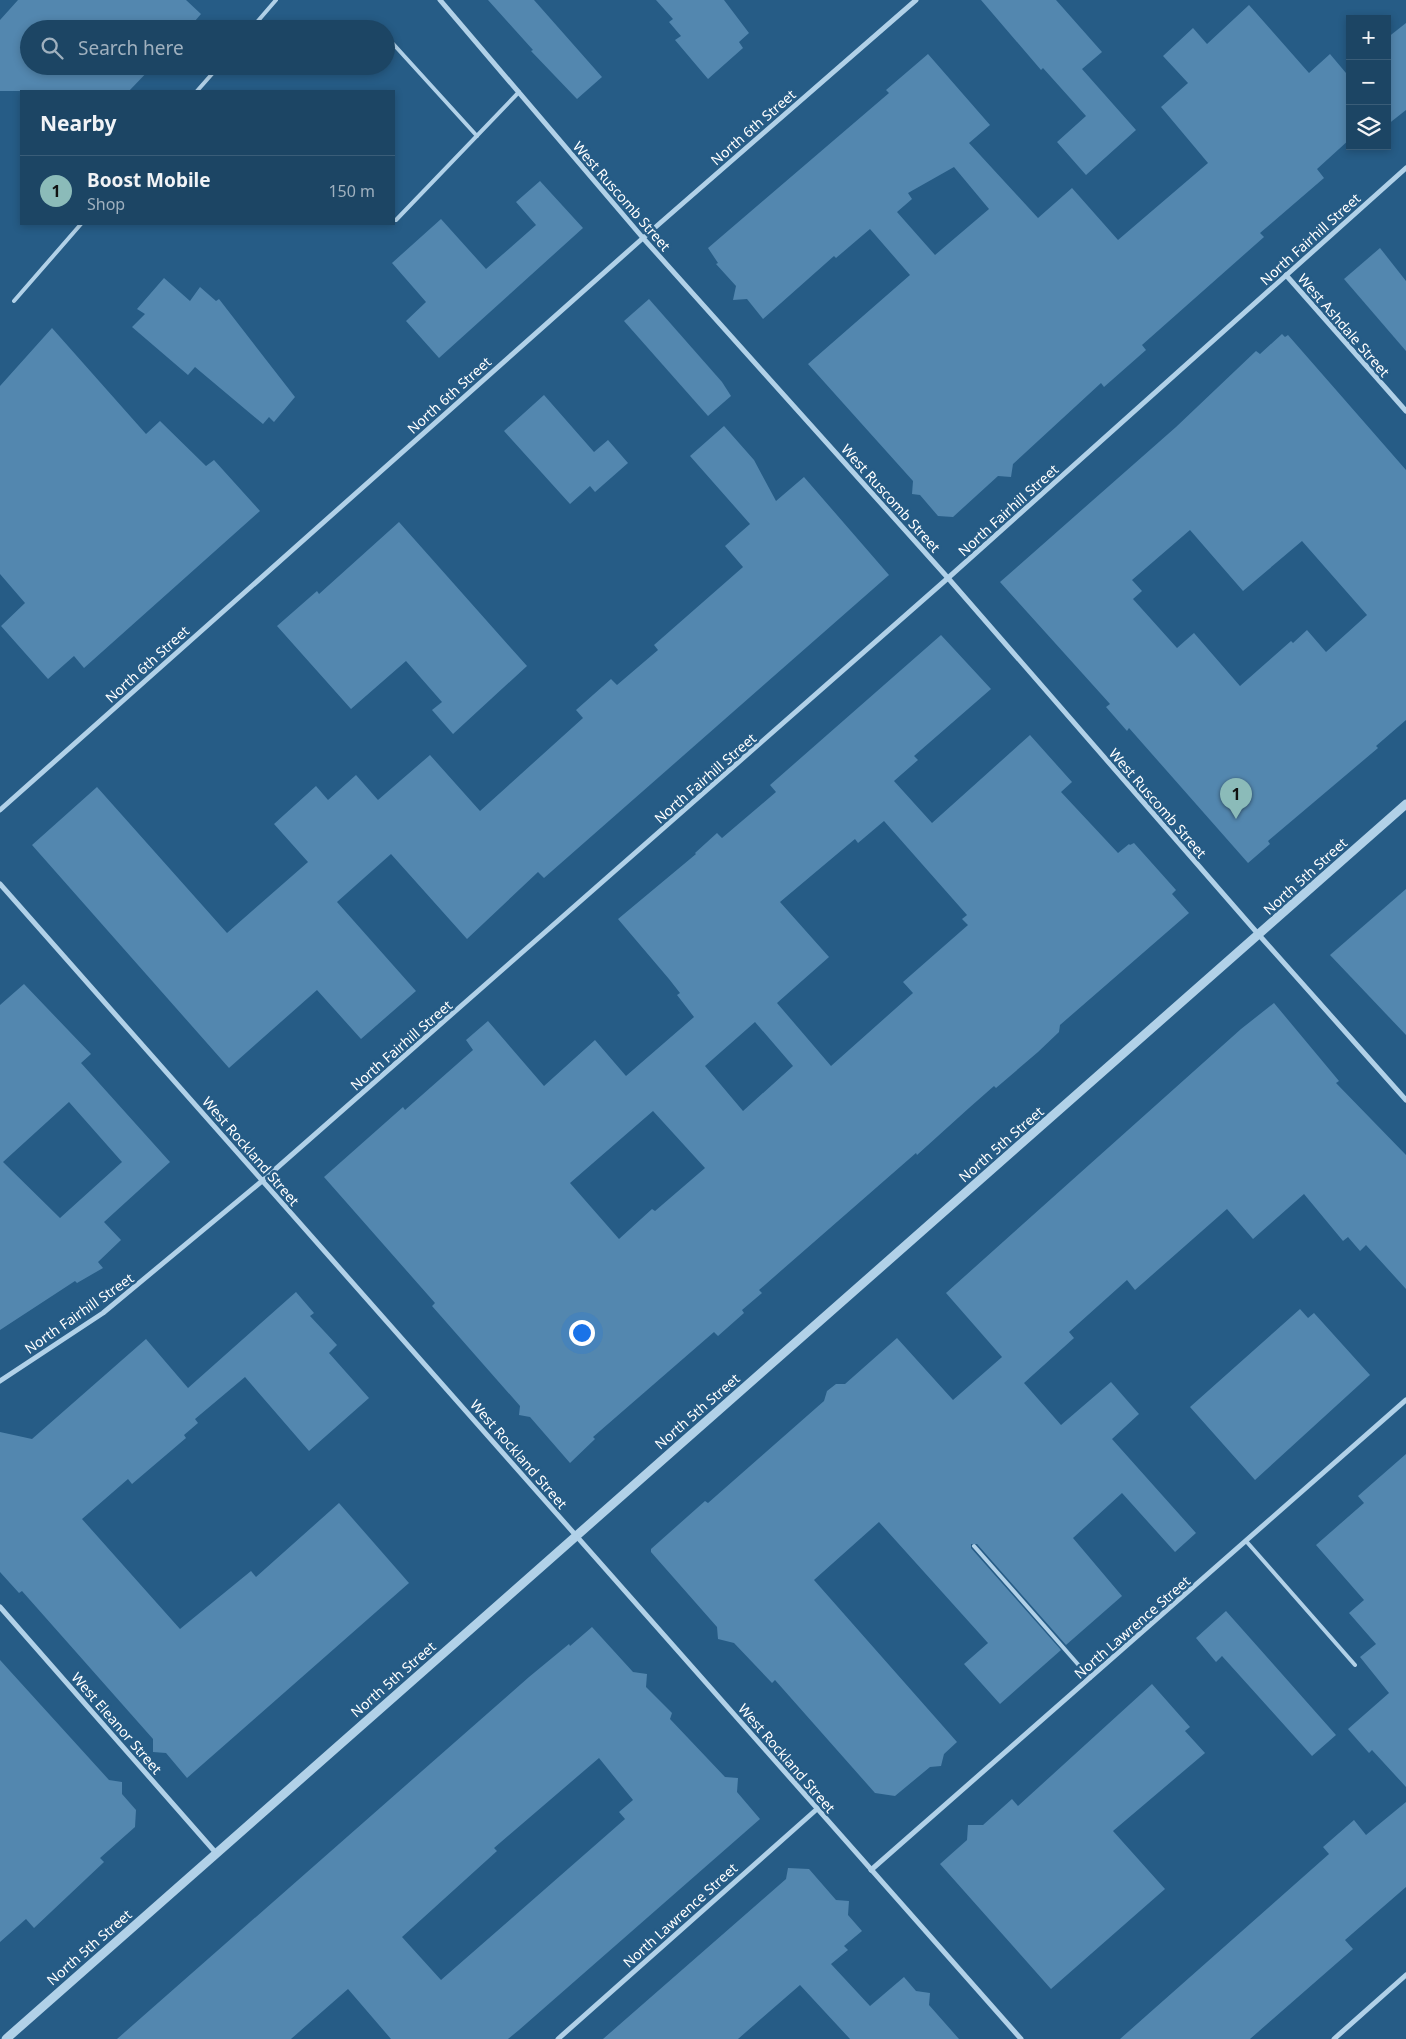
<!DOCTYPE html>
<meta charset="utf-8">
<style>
:root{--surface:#1c4564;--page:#254c6a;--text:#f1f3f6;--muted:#a0b1bf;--line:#3a5d78;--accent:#8bbbb9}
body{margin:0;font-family:"Noto Sans",sans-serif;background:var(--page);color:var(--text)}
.controls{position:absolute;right:15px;top:15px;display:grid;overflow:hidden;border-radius:0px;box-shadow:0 2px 8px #0003}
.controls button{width:45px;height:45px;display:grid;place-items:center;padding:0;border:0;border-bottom:1px solid var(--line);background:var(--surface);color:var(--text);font:25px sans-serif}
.you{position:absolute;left:581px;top:1332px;width:18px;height:18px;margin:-12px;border:4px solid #fff;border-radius:50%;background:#1a73e8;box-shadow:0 0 0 8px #1a73e833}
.badge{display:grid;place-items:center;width:32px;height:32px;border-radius:50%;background:var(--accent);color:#111;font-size:16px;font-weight:700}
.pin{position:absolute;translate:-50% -41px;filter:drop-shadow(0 1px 2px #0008)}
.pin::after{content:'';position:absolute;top:26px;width:18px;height:15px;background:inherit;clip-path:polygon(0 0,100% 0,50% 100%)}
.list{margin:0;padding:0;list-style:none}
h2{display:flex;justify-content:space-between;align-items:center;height:65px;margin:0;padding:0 20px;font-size:21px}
h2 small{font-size:16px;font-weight:400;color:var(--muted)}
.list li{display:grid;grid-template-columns:32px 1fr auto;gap:15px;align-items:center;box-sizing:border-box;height:70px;padding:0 20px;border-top:1px solid var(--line)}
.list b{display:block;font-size:19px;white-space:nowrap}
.list p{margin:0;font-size:16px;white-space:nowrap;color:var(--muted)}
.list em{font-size:16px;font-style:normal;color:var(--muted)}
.icon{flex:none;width:28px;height:28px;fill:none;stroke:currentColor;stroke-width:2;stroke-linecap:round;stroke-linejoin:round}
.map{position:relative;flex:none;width:1406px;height:2039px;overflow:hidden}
.search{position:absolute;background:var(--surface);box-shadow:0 2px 8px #0003;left:20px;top:20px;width:375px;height:55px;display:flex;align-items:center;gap:12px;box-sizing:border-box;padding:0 18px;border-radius:28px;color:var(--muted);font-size:19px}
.panel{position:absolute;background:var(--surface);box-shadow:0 2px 8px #0003;left:20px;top:90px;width:375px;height:135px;border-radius:0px}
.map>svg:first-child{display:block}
</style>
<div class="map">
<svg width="1406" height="2039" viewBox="0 0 1406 2039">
<rect width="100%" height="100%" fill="#265c86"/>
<!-- building -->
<g fill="#5387af" fill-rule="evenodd">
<polygon points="18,0 186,0 201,14 188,29 29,29 29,66 153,66 129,91 0,91 0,20"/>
<polygon points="488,0 534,0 602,77 577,99 531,51 533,50"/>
<polygon points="656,0 724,0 749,33 739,42 743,48 708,79 675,40 681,36 669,22 673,19"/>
<polygon points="981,0 1056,0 1102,52 1082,69 1136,130 1086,175 1057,142 1086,116 1043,68 1041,70"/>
<path d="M1249,5L1309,73L1330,54L1346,73L1350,69V139L1317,169L1324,178L1260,233L1264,237L1142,345L1146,350L1104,387L1101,383L1013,464L1011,477L998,476L953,517L938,516L920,495L912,494L913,481L808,364L910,275L870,229L836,258L834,256L763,319L747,299L733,300L736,286L716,264L718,263L708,248L889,93L886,90L928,54L990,125L969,143L1038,218L1072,188L1118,240L1208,163L1161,107L1188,83L1163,56L1193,28L1207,44ZM954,167L989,209L935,255L897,212L912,199L908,193Z"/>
<polygon points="1406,23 1406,110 1387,125 1387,38"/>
<polygon points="540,181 583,228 439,358 406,321 426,302 392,263 441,219 486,269 536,225 516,202"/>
<polygon points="1380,248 1406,281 1406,351 1344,279"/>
<polygon points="164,278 190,301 200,287 216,301 219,299 295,397 274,422 269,417 263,424 195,367 188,375 132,327 145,314 137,309"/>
<polygon points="649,299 722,382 731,396 708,416 624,321"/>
<polygon points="52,328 146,434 160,421 206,466 214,460 260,511 84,668 74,656 48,679 1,626 25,603 0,574 0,386"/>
<path d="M1282,334L1285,337L1288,335L1406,470V720L1376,746L1378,748L1268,841L1270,844L1248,863L1129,728L1127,731L1106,707L1110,704L1000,582L1176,427L1256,351L1260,354ZM1190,530L1243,591L1302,541L1367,615L1326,652L1307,630L1293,643L1291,641L1240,686L1194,633L1177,648L1133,599L1142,591L1132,580Z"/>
<polygon points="544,395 594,452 608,440 628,463 595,492 590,486 570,504 504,431"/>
<polygon points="724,426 754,460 776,501 804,477 889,575 544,878 538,872 467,939 391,854 337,902 416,991 361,1039 317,990 229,1068 32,845 97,787 227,933 308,862 274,824 316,786 328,800 356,775 378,800 430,755 480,811 583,718 576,710 611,679 617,685 658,650 654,645 743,567 725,546 750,524 690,456"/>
<polygon points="399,522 527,666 453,734 432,710 442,702 406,661 351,709 277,626 317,591 319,594"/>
<path d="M941,635L991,689L914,756L918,760L894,781L932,823L1030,735L1072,782L1061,792L1118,853L1129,844L1130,845L1134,843L1176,890L1172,894L1189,913L1060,1025L1059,1032L1038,1052L996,1088L994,1086L969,1108L917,1155L916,1153L759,1290L762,1293L742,1310L744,1313L718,1336L714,1332L593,1437L595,1439L570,1463L530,1417L519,1415L520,1406L432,1306L435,1303L324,1177L403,1107L405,1110L473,1050L466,1040L488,1021L544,1086L595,1040L626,1076L694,1017L677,995L680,993L669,979L618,919L696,854L695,853L717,833L722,838L776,792L770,785ZM884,821L967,915L962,919L968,925L903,982L913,993L831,1066L777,1003L829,957L780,902L855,839L858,843ZM755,1022L793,1066L743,1111L705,1066ZM653,1111L705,1168L655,1211L652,1209L619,1239L570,1183Z"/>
<polygon points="1406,889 1406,1035 1330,955"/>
<path d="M24,984L91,1054L81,1063L170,1162L104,1222L121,1240L98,1262L103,1268L77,1283L75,1281L0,1330V1005ZM69,1102L122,1162L60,1218L3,1162Z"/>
<polygon points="1274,1003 1339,1081 1336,1083 1406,1155 1406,1289 1366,1245 1360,1251 1348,1237 1343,1241 1304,1194 1253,1239 1227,1209 1135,1290 1127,1280 1069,1332 1074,1338 1024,1383 1061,1425 1111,1382 1139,1414 1112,1439 1196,1533 1175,1552 1122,1493 1073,1538 1122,1596 1066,1645 977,1544 971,1544 971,1548 1061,1650 1000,1704 964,1664 988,1643 879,1522 814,1580 957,1742 944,1754 941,1766 930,1767 895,1796 875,1793 775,1680 772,1683 734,1643 718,1639 717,1627 651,1552 651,1549 705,1501 708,1503 824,1401 827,1391 836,1384 845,1384 897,1338 953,1400 1002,1357 946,1293 1241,1029"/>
<polygon points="296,1292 314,1313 310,1316 337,1345 329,1353 369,1398 309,1451 245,1377 195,1419 198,1423 184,1435 186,1438 132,1484 128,1479 82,1519 180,1629 251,1571 256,1577 339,1503 409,1583 187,1778 166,1753 153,1752 153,1739 22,1591 19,1593 0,1572 0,1432 32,1439 146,1339 188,1388"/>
<polygon points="1300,1309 1308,1318 1314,1313 1370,1375 1255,1480 1190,1407"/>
<polygon points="1406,1454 1406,1787 1372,1750 1369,1753 1348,1729 1389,1693 1360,1657 1376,1644 1349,1613 1364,1600 1316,1545 1364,1503 1358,1496"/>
<polygon points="1226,1611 1336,1735 1312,1756 1222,1656 1216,1662 1196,1638"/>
<path d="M592,1627L633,1672L647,1674L646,1687L672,1713L670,1719L725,1777L738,1778L737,1792L760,1819L519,2030L508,2039H391L348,1989L291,2039H117L529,1677L569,1644L570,1646ZM599,1758L633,1800L619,1812L625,1819L441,1980L402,1937L497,1851L494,1848Z"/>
<polygon points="0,1660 109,1780 122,1782 122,1794 136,1810 135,1827 100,1858 104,1862 34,1928 26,1919 0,1942"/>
<polygon points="1152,1684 1190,1727 1185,1731 1205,1753 1113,1831 1165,1889 1051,1989 940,1864 967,1840 968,1825 983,1825 1012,1799 1018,1806"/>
<polygon points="1406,1802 1406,1887 1345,1940 1353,1949 1250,2039 1120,2039 1329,1854 1323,1847 1354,1820 1366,1835"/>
<polygon points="788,1868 809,1869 836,1900 849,1901 848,1915 862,1931 844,1946 848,1950 831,1964 870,2006 904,1977 916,1991 930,1993 929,2005 959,2039 850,2039 800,1985 738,2039 603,2039 786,1879"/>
</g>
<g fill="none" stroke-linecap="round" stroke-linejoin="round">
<!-- service -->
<g stroke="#b1d1e8" stroke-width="4">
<polyline points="375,25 379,29"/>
<polyline points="251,29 276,0"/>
<polyline points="386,36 477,136"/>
<polyline points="197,91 219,66"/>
<polyline points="396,220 519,92"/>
<polyline points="14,301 81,224"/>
<polyline points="1246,1541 1355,1665"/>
<polyline points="974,1546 1090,1678"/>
</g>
<!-- minor -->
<g stroke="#b1d1e8" stroke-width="5">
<polyline points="440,0 643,238 948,578 1259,935 1406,1100"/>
<polyline points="1286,275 1406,411"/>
<polyline points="0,810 643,238 916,0"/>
<polyline points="0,884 1021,2039"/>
<polyline points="0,1381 103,1313 262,1181 948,578 1406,168"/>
<polyline points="0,1607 216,1853"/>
<polyline points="871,1870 1406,1400"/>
<polyline points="558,2039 817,1809"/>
<polyline points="1334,2039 1406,1975"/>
</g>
<!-- tertiary -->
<polyline stroke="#b1d1e8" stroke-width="9" points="6,2039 1406,804"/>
</g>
<g text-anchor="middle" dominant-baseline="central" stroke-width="5" stroke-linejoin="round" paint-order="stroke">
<!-- street labels -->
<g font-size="14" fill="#fff" stroke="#265c86">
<text transform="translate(753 127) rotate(-41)">North 6th Street</text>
<text transform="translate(622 196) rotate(49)">West Ruscomb Street</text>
<text transform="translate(1310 239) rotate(-42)">North Fairhill Street</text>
<text transform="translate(1344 325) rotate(49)">West Ashdale Street</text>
<text transform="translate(449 395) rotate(-42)">North 6th Street</text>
<text transform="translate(891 498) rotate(48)">West Ruscomb Street</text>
<text transform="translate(1008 510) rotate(-42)">North Fairhill Street</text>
<text transform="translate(147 664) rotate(-42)">North 6th Street</text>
<text transform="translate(705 778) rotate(-41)">North Fairhill Street</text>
<text transform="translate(1158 803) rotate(49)">West Ruscomb Street</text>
<text transform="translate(1305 876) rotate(-42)">North 5th Street</text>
<text transform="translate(401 1045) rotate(-41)">North Fairhill Street</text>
<text transform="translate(1001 1144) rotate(-41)">North 5th Street</text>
<text transform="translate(251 1151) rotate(49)">West Rockland Street</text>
<text transform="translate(79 1313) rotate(-35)">North Fairhill Street</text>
<text transform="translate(697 1411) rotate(-41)">North 5th Street</text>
<text transform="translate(519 1454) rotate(49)">West Rockland Street</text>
<text transform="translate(1132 1627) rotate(-41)">North Lawrence Street</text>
<text transform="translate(393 1679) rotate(-41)">North 5th Street</text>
<text transform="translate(117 1723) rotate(49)">West Eleanor Street</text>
<text transform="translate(787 1758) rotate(49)">West Rockland Street</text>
<text transform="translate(680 1915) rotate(-42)">North Lawrence Street</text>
<text transform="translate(89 1947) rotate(-41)">North 5th Street</text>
</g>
</g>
</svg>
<div class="controls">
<button>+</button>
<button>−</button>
<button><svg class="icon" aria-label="layers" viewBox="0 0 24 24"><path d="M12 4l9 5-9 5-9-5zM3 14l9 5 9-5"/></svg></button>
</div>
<div class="you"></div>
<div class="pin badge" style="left:1236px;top:819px">1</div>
<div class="search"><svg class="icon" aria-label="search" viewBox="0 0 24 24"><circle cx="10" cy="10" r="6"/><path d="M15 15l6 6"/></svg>Search here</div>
<section class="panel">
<h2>Nearby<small></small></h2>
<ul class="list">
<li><span class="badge">1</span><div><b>Boost Mobile</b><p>Shop</p></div><em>150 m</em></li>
</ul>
</section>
</div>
